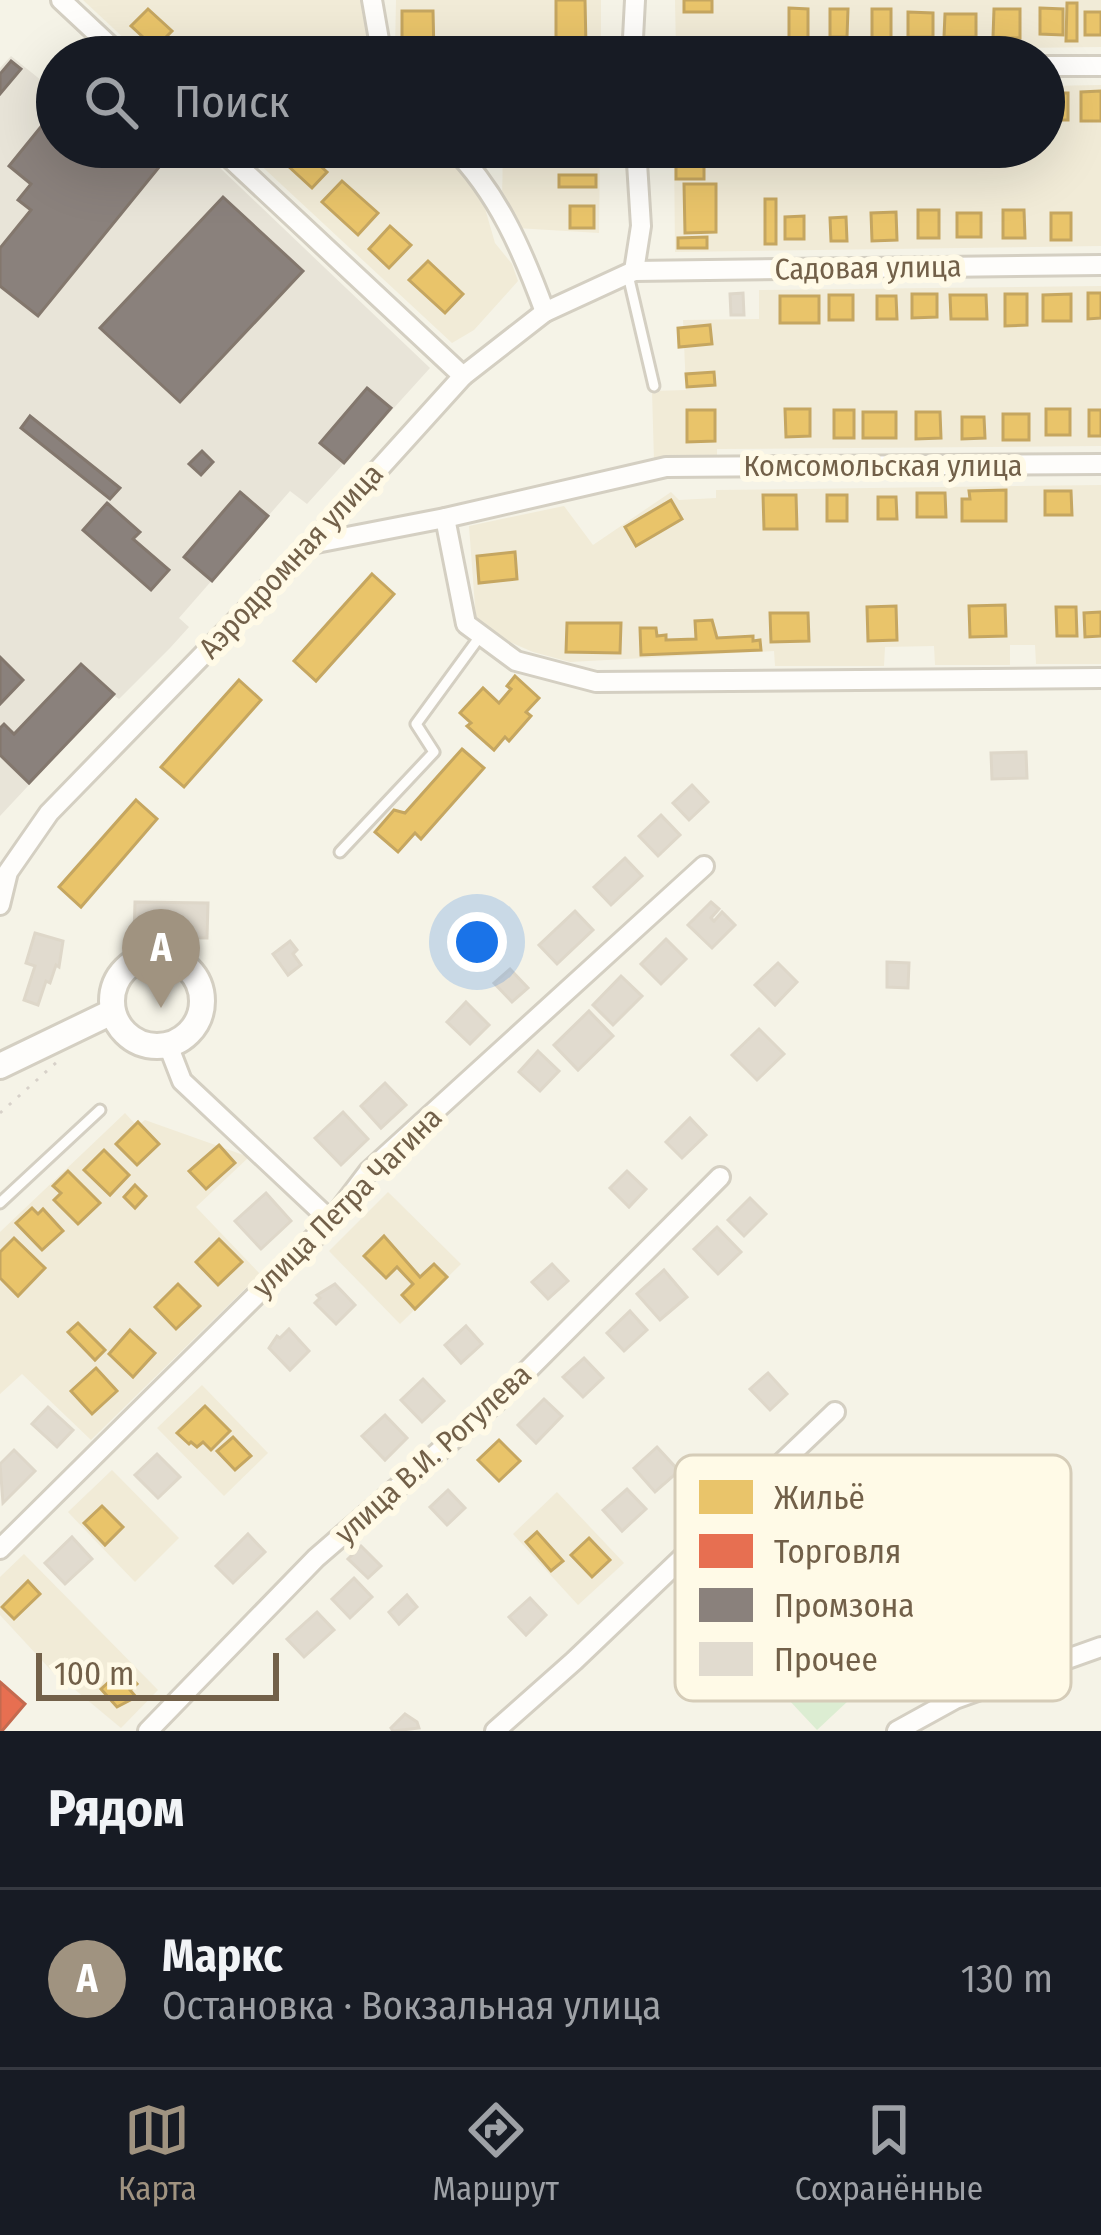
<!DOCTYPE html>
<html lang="ru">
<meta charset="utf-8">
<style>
:root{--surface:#171b24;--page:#20242c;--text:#f1f3f6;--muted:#9ea1a6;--line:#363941;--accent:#a09380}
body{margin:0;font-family:"Fira Sans Condensed",sans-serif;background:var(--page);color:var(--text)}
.scale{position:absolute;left:36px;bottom:30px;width:243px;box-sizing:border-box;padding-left:12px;border:6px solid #726049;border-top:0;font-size:33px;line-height:42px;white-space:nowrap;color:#726049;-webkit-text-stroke:9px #fffae7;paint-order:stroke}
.you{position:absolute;left:477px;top:942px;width:42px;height:42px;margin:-30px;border:9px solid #fff;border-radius:50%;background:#1a73e8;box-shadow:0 0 0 18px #1a73e833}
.badge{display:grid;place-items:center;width:78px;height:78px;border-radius:50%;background:var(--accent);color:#fff;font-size:39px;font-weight:700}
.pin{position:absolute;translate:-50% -99px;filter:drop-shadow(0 3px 6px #0008)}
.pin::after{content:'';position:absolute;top:63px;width:42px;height:36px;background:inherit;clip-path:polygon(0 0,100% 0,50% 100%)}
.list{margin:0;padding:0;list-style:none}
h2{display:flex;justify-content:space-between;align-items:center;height:156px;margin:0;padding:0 48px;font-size:51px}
h2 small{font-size:39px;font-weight:400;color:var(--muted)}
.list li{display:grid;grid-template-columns:78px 1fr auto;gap:36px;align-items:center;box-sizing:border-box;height:180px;padding:0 48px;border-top:3px solid var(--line)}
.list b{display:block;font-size:45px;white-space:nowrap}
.list p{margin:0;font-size:39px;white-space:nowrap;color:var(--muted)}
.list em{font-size:39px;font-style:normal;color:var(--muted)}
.icon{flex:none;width:66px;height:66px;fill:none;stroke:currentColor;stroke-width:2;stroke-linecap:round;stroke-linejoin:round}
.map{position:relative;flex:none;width:1101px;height:1731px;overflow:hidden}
.search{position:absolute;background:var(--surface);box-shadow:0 12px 48px #0002;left:36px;right:36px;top:36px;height:132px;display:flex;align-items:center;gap:30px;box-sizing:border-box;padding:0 42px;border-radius:66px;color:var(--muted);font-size:45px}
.sheet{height:336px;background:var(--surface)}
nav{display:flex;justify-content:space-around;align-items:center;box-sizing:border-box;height:168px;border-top:3px solid var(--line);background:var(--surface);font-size:33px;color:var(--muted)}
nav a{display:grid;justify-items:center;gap:6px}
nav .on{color:var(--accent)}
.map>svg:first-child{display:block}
</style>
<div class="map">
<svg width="1101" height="1731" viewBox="0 0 1101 1731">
<rect width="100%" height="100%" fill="#f5f3e7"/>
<!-- residential -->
<g fill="#f1ebd7">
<polygon points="83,0 363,0 372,44 358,57 144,57"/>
<polygon points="396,0 601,0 601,57 398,57 395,49"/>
<polygon points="675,0 1101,0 1101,47 676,52"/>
<polygon points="1101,85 1101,246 675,252 674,147 1044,147 1044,86"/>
<polygon points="241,147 440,147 482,198 495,243 512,264 518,281 474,330 452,343"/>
<polygon points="503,147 600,147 599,233 516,228 502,201"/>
<polygon points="1101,286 1101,446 717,449 717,460 654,461 652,391 686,390 683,320 759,319 759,290"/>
<polygon points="1101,485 1101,664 1036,664 1035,645 1010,645 1010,665 935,665 934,646 885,647 884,666 775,666 774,651 570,662 533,652 491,634 476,620 469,526 564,506 593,545 671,492 679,500 716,498 716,490"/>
<polygon points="125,1113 137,1126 145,1120 249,1157 196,1207 260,1274 91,1440 22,1374 0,1394 0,1232"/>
<polygon points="388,1192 461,1264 400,1324 329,1251"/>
<polygon points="202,1385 268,1453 224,1496 157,1428"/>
<polygon points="112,1470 179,1538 135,1582 68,1512"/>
<polygon points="557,1492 624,1563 578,1605 513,1534"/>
<polygon points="24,1554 158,1690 121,1728 49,1668 0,1615 0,1577"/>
</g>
<!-- industrial -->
<polygon fill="#e8e4d8" points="11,56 57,93 57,147 198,147 430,368 307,504 290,491 179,618 189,627 170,648 119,699 113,695 0,816 0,68"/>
<!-- green -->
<polygon fill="#dcedd2" points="777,1563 879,1672 817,1730 715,1621"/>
<!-- homes -->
<g fill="#e9c46a" stroke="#c5a660" stroke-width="3">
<polygon points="556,0 585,0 586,47 556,47"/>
<rect x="684" y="0" width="28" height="12"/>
<polygon points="1067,3 1077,3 1077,41 1066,41"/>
<polygon points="789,8 808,9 808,39 789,39"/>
<polygon points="1040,8 1063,9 1063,35 1040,34"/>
<polygon points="148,9 172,31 155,48 131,26"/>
<polygon points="830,9 848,9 847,37 830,37"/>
<rect x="872" y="9" width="19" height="29"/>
<polygon points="994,9 1020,9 1020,38 993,37"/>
<polygon points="402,11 433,11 434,54 402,54"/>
<polygon points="908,12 933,13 933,37 908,37"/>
<rect x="1085" y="12" width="16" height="23"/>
<polygon points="945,14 976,14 976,37 944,37"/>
<polygon points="1101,91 1101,121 1081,121 1081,92"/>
<rect x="1044" y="93" width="24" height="27"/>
<polygon points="560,147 584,147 584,163 560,164"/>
<polygon points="302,149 327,172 312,188 287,165"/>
<polygon points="704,159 704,179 676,179 676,160"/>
<rect x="559" y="175" width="37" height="12"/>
<polygon points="342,181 378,213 358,235 322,202"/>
<polygon points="684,184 716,184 716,232 685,233"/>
<rect x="765" y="199" width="11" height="45"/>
<rect x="570" y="206" width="24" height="22"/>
<rect x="918" y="210" width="21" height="28"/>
<polygon points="1003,210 1024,210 1025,238 1003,238"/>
<polygon points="896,212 897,240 872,241 871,213"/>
<rect x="957" y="213" width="24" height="24"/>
<rect x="1051" y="213" width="20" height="27"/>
<polygon points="804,216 804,239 785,239 785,217"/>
<polygon points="846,217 847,241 831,241 830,218"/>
<polygon points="390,226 411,245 389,268 369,249"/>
<polygon points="707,237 707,248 678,248 678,238"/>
<polygon points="428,261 463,294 445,313 409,280"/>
<polygon points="1088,293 1101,293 1101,318 1088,319"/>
<polygon points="912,294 937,294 937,317 912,318"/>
<polygon points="1005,294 1027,294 1027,325 1005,326"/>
<polygon points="1071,294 1071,321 1043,321 1043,295"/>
<rect x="829" y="295" width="24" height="25"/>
<polygon points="950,295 986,295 987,319 951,319"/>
<rect x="780" y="296" width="39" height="27"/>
<polygon points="877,296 896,296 897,319 877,319"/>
<polygon points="710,325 712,344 679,347 678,328"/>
<polygon points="714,372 715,385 687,387 686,374"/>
<polygon points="785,409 810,409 810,436 786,437"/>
<rect x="1046" y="409" width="24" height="26"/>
<polygon points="687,410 715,410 715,441 687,442"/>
<rect x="834" y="410" width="20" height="28"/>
<rect x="1089" y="410" width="12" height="26"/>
<rect x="863" y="412" width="33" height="26"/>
<polygon points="916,412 940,412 941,438 916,439"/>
<rect x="1003" y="414" width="26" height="26"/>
<polygon points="962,417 984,417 985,438 962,439"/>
<polygon points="1006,490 1006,521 962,521 962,499 970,499 969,491"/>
<polygon points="1045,491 1071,491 1072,515 1045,515"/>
<polygon points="917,493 945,493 946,517 917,517"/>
<polygon points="763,495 796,495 797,529 764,529"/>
<rect x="827" y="495" width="20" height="26"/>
<polygon points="878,497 896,497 897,519 878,519"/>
<polygon points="671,500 682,519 636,546 625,527"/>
<polygon points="515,552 517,579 479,583 477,556"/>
<polygon points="372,574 394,594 316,681 294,661"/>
<polygon points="1005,605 1006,636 970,637 969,606"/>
<polygon points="896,606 897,640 868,641 867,607"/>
<polygon points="1056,607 1076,607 1077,636 1057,636"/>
<polygon points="1101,612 1101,636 1085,637 1084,613"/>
<polygon points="770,613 808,613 809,641 771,642"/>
<polygon points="712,620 717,638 753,636 753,641 760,640 761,650 641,655 640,628 656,628 657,636 666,635 666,640 696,639 695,621"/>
<polygon points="567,623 621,623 620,653 566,652"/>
<polygon points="515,676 539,698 526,712 531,716 509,741 505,737 494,750 467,726 471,723 460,713 483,688 499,703 511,689 507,686"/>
<polygon points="239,680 261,700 184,787 161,767"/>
<polygon points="462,749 484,768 421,839 415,833 398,852 375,832 394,810 405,813"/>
<polygon points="136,800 157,819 81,907 59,887"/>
<polygon points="138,1122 159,1144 137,1165 116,1144"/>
<polygon points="219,1145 235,1163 206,1189 189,1171"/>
<polygon points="104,1150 129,1175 110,1195 84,1170"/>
<polygon points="68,1171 100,1203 78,1224 54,1200 61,1193 53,1186"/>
<polygon points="135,1185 146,1196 135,1208 124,1197"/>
<polygon points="32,1208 38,1214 43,1209 63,1231 42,1250 16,1223"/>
<polygon points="384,1236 420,1277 434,1264 447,1277 415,1309 402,1295 413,1284 397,1267 386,1278 364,1256"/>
<polygon points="14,1238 45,1268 18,1296 0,1278 0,1252"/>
<polygon points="219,1239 242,1262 218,1285 196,1262"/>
<polygon points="178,1284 200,1306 176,1329 155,1307"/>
<polygon points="78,1323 105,1350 95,1360 68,1332"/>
<polygon points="130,1330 155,1353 133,1377 109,1354"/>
<polygon points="96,1368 117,1391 92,1414 71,1391"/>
<polygon points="205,1406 230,1431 211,1450 203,1442 197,1447 191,1442 189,1444 177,1433"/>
<polygon points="233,1437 251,1456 235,1470 217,1451"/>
<polygon points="499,1440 520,1461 499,1481 478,1460"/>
<polygon points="102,1506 123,1527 105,1545 84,1523"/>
<polygon points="537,1532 563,1561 551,1571 526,1542"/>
<polygon points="589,1538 610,1560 592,1577 571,1555"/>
<polygon points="28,1581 40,1594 14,1619 2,1607"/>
<polygon points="123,1669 137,1684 130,1690 136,1697 117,1707 101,1689"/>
</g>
<!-- shops -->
<polygon fill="#e76f51" stroke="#c46a4f" stroke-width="3" points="0,1682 25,1704 2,1731 0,1731"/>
<!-- industry -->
<g fill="#8a817c" stroke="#83776d" stroke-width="3">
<polygon points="11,61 21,69 0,94 0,74"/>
<polygon points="57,107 57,147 173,150 38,316 0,286 0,248 31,210 18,200 31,184 9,166"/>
<polygon points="223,197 303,271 180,402 100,328"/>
<polygon points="367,388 391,408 344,463 320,443"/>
<polygon points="30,416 120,488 110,499 21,428"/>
<polygon points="202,451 213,462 201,475 189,464"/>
<polygon points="240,492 268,516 212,581 184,557"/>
<polygon points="107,503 140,532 133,539 169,570 151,590 83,530"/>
<polygon points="0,657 23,680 0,704"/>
<polygon points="81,664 114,694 29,783 0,755 0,728 4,724 14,734"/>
</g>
<!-- building -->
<g fill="#e1dbcf" stroke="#ded7c9" stroke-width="3">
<polygon points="743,293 744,315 731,315 730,294"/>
<polygon points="1026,752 1027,778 992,779 991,753"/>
<polygon points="692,785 708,802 689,820 673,803"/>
<polygon points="661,815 680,835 658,856 639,836"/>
<polygon points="625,858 642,876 611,905 594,887"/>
<polygon points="135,902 208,903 207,938 134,937"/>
<polygon points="711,902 719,909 711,918 714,921 722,912 735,925 712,948 688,925"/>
<polygon points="575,911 593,930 557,964 539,945"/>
<polygon points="35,933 63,941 59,967 56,965 50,983 46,981 38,1005 24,1000 35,966 26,963"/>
<polygon points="666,939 686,959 661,984 641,964"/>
<polygon points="290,941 297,950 293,954 301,965 288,975 273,954"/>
<polygon points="887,962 909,963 908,988 887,987"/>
<polygon points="778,963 797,982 775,1005 755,985"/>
<polygon points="510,969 528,988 512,1002 494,983"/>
<polygon points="621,976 642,996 613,1025 593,1005"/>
<polygon points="466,1002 489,1025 470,1044 447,1022"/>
<polygon points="589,1011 613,1036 578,1070 554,1045"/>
<polygon points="759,1029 784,1054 757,1080 732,1055"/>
<polygon points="538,1051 559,1071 540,1091 519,1072"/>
<polygon points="385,1083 406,1105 381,1128 361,1106"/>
<polygon points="343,1112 368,1139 341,1165 315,1138"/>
<polygon points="690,1118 706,1135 682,1158 666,1142"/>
<polygon points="627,1171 646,1189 629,1207 610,1188"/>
<polygon points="266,1193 291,1221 261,1249 235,1221"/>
<polygon points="750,1198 766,1214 744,1236 728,1220"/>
<polygon points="717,1227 741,1252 718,1274 694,1249"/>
<polygon points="552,1264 568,1281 548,1299 532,1282"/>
<polygon points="664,1270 687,1297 660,1320 637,1294"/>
<polygon points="335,1284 355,1305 336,1324 315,1303 320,1298 317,1295"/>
<polygon points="630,1311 647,1330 624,1351 607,1333"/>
<polygon points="466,1326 482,1344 461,1363 445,1345"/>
<polygon points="289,1329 309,1351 290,1370 269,1348 277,1336 280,1338"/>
<polygon points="584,1358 603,1378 583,1397 563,1377"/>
<polygon points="768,1373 787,1394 770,1410 750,1389"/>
<polygon points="423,1379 444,1401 422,1422 401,1400"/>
<polygon points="544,1399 562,1416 536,1443 518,1425"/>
<polygon points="48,1407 73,1430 57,1447 32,1424"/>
<polygon points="385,1415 407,1438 385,1460 362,1436"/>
<polygon points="657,1447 679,1471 655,1492 634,1468"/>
<polygon points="14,1450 35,1471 3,1503 0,1464"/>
<polygon points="157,1454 180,1477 158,1498 135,1475"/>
<polygon points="627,1489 646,1509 622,1531 603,1510"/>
<polygon points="448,1490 465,1508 447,1525 430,1507"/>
<polygon points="248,1534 265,1552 233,1583 216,1566"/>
<polygon points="72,1537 92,1559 65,1584 45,1563"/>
<polygon points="361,1546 381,1566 368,1578 348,1559"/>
<polygon points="354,1578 372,1597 350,1618 332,1599"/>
<polygon points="407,1595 417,1607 399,1624 389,1612"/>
<polygon points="530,1598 546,1615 526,1635 509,1617"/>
<polygon points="317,1612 334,1630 304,1657 287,1639"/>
<polygon points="405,1714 417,1722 419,1728 393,1731 391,1728"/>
</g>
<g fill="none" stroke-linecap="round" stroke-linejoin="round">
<!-- service casing -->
<g stroke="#d4cfc2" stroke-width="15">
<g id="service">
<polyline points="628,275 654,386"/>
<polyline points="340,852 434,752 416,724 481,635"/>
<polyline points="0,1203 100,1110"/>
</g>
</g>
<!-- minor casing -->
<g stroke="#d4cfc2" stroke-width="24">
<g id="minor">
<polyline points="61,0 122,57"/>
<polyline points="372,0 382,57"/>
<polyline points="632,57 635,0"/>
<polyline points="1044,66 1101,66"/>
<polyline points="218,147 463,376"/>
<path d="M452,147C498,193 523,252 545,312"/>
<polyline points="634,271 641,226 636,147"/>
<polyline points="445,518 466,624 516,661 596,682 1101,678"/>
<polyline points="311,544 445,518 666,467 1101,464"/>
<polyline points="0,905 8,872 49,813 311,544 463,376 545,312 634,271 1101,265"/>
<polyline points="168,1045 182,1081 331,1221"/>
<polyline points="0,1549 331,1221 369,1171 704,866"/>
<polyline points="148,1731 316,1558 495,1403 720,1177"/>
<polyline points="495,1731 574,1661 835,1412"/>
<polyline points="897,1731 955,1699 1101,1647"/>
</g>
</g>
<!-- tertiary casing -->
<g stroke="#d4cfc2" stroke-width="30">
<g id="tertiary">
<circle cx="157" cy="1001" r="45"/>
<polyline points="0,1066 112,1012"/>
</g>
</g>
<!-- path -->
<polyline stroke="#d7d1c9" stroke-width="3" stroke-dasharray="3 9" stroke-linecap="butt" points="0,1113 57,1062"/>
<!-- service -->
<use href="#service" stroke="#fefdfb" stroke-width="9"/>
<!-- minor -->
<use href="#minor" stroke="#fefdfb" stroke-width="18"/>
<!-- tertiary -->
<use href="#tertiary" stroke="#fefdfb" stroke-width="24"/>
</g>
<g text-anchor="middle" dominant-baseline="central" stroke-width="12" stroke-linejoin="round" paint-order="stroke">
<!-- street labels -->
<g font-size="30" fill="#726049" stroke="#fffae7">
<text transform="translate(868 268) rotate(-1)">Садовая улица</text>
<text x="883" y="466">Комсомольская улица</text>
<text transform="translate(291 561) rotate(-47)">Аэродромная улица</text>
<text transform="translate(347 1202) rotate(-45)">улица Петра Чагина</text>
<text transform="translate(433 1454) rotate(-42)">улица В.И. Рогулева</text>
</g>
</g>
<!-- legend -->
<rect x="675" y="1455" width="396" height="246" rx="18" fill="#fffae7" stroke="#d5ccb8" stroke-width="3"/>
<rect x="699" y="1480" width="54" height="34" fill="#e9c46a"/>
<rect x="699" y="1534" width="54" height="34" fill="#e76f51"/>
<rect x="699" y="1588" width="54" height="34" fill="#8a817c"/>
<rect x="699" y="1642" width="54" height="34" fill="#e1dbcf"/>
<g font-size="33" fill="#726049">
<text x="774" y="1509">Жильё</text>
<text x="774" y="1563">Торговля</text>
<text x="774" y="1617">Промзона</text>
<text x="774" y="1671">Прочее</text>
</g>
</svg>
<div class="scale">100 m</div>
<div class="you"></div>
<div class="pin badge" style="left:161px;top:1008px">A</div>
<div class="search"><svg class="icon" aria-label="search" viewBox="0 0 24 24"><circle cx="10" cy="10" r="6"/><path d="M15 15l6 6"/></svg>Поиск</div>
</div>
<section class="sheet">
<h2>Рядом<small></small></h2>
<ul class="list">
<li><span class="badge">A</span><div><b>Маркс</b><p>Остановка · Вокзальная улица</p></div><em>130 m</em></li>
</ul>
</section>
<nav>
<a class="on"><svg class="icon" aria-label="map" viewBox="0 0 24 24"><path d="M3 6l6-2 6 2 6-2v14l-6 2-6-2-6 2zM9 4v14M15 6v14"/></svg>Карта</a>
<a><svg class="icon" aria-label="directions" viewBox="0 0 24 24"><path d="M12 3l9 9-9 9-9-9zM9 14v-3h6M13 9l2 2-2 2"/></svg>Маршрут</a>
<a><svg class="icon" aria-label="saved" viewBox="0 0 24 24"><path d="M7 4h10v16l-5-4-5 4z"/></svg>Сохранённые</a>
</nav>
